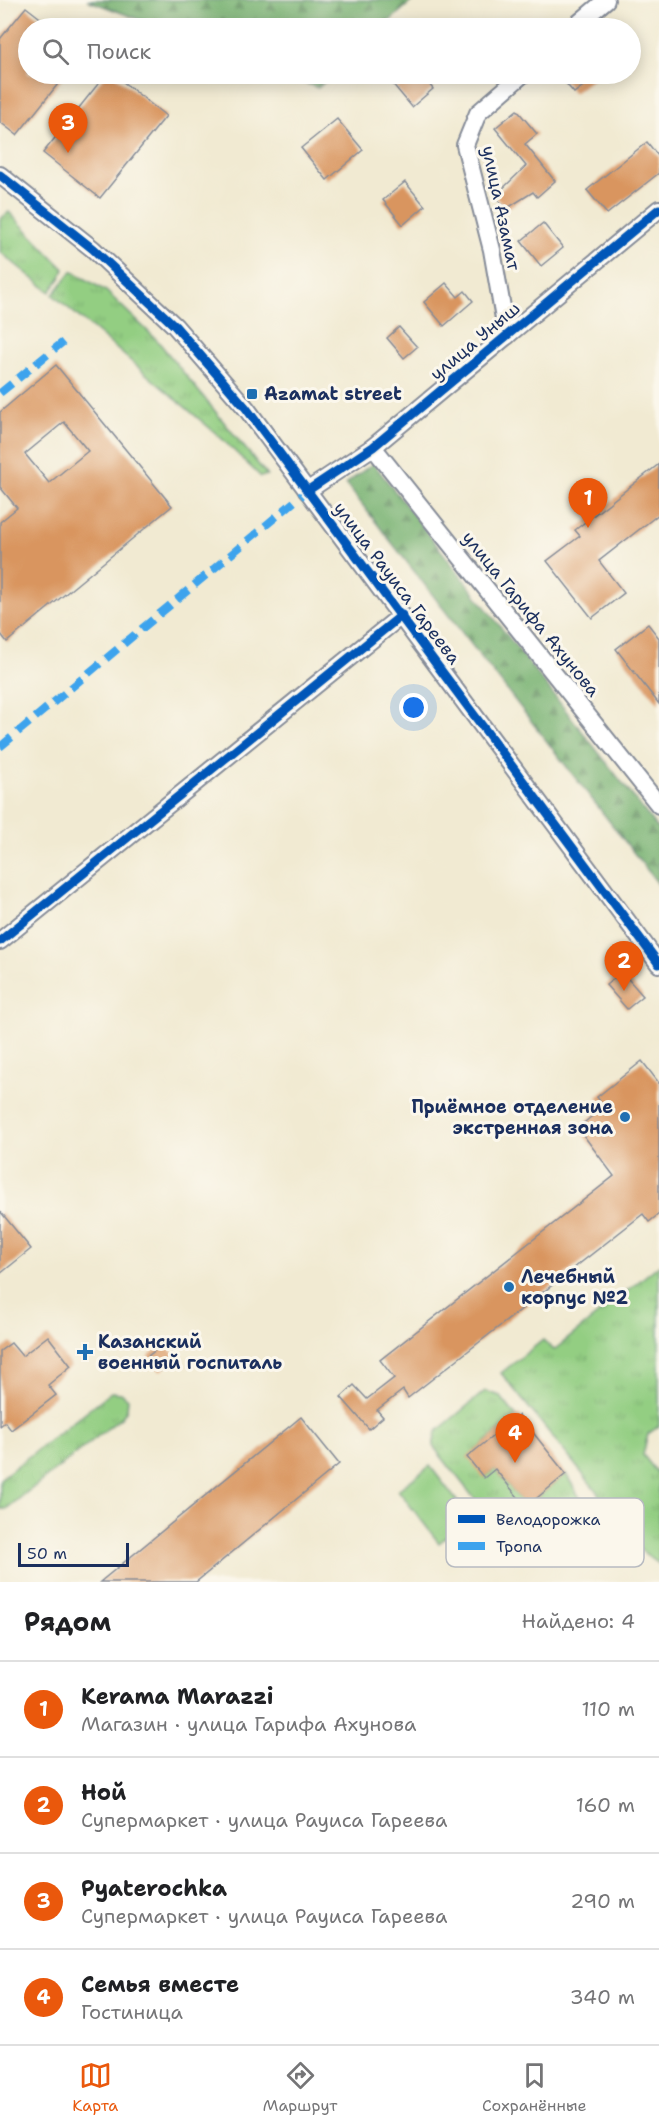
<!DOCTYPE html>
<html lang="ru">
<meta charset="utf-8">
<style>
:root{--surface:#fff;--page:#f6f6f6;--text:#202124;--muted:#757577;--line:#e0e0e0;--accent:#ea580c}
body{margin:0;font-family:"Shantell Sans",sans-serif;background:var(--page);color:var(--text)}
.scale{position:absolute;left:18px;bottom:15px;width:111px;box-sizing:border-box;padding-left:6px;border:3px solid #1b2f5e;border-top:0;font-size:16px;line-height:21px;white-space:nowrap;color:#1b2f5e;-webkit-text-stroke:4px #fbf7ec;paint-order:stroke}
.you{position:absolute;left:414px;top:708px;width:21px;height:21px;margin:-15px;border:4px solid #fff;border-radius:50%;background:#1a73e8;box-shadow:0 0 0 9px #1a73e833}
.badge{display:grid;place-items:center;width:39px;height:39px;border-radius:50%;background:var(--accent);color:#fff;font-size:20px;font-weight:700}
.pin{position:absolute;translate:-50% -50px;filter:drop-shadow(0 2px 3px #0008)}
.pin::after{content:'';position:absolute;top:32px;width:21px;height:18px;background:inherit;clip-path:polygon(0 0,100% 0,50% 100%)}
.list{margin:0;padding:0;list-style:none}
h2{display:flex;justify-content:space-between;align-items:center;height:78px;margin:0;padding:0 24px;font-size:26px}
h2 small{font-size:20px;font-weight:400;color:var(--muted)}
.list li{display:grid;grid-template-columns:39px 1fr auto;gap:18px;align-items:center;box-sizing:border-box;height:96px;padding:0 24px;border-top:2px solid var(--line)}
.list b{display:block;font-size:22px;white-space:nowrap}
.list p{margin:0;font-size:20px;white-space:nowrap;color:var(--muted)}
.list em{font-size:20px;font-style:normal;color:var(--muted)}
.icon{flex:none;width:33px;height:33px;fill:none;stroke:currentColor;stroke-width:2;stroke-linecap:round;stroke-linejoin:round}
.map{position:relative;flex:none;width:659px;height:1582px;overflow:hidden}
.search{position:absolute;background:var(--surface);box-shadow:0 3px 15px #0003;left:18px;right:18px;top:18px;height:66px;display:flex;align-items:center;gap:15px;box-sizing:border-box;padding:0 21px;border-radius:33px;color:var(--muted);font-size:22px}
.sheet{height:462px;background:var(--surface)}
nav{display:flex;justify-content:space-around;align-items:center;box-sizing:border-box;height:84px;border-top:2px solid var(--line);background:var(--surface);font-size:16px;color:var(--muted)}
nav a{display:grid;justify-items:center;gap:3px}
nav .on{color:var(--accent)}
.map>svg:first-child{display:block}
</style>
<div class="map">
<svg width="659" height="1582" viewBox="0 0 659 1582">
<defs>
<pattern id="grass-tufts" width="24" height="20" patternUnits="userSpaceOnUse" patternTransform="scale(1.5)"><rect width="24" height="20" fill="#93ce82"/><path d="M3 7l-1-3M5 7V3M7 7l1-3M15 17l-1-3M17 17v-4M19 17l1-3" fill="none" stroke="#7eb173"/></pattern>
<pattern id="forest-firs" width="22" height="20" patternUnits="userSpaceOnUse" patternTransform="scale(1.5)"><rect width="22" height="20" fill="#76b170"/><path d="M5 1l3.5 6h-7zM16 11l3.5 6h-7z" fill="#60905f"/></pattern>
</defs>
<rect width="100%" height="100%" fill="#fbf7ec"/>
<filter id="ink" filterUnits="userSpaceOnUse"><feTurbulence type="fractalNoise" baseFrequency=".0167" numOctaves="2"/><feDisplacementMap in="SourceGraphic" scale="12" xChannelSelector="R" yChannelSelector="G"/><feConvolveMatrix kernelMatrix="1 2 1 2 8 2 1 2 1" color-interpolation-filters="sRGB"/></filter>
<filter id="wash" filterUnits="userSpaceOnUse"><feTurbulence type="fractalNoise" baseFrequency=".008" numOctaves="4" result="noise"/><feDisplacementMap in="SourceGraphic" scale="24" xChannelSelector="R" yChannelSelector="G"/><feGaussianBlur stdDeviation="1.35" result="paint"/><feColorMatrix in="noise" values="0 0 0 0 0 0 0 0 0 0 0 0 0 0 0 0 0 1.4 0 .05"/><feComposite in="paint" operator="in"/></filter>
<g filter="url(#wash)">
<rect width="100%" height="100%" fill="#f1ead2"/>
<!-- grass -->
<g fill="url(#grass-tufts)" stroke="#577e70" stroke-width="1.5">
<polygon points="9,212 64,269 61,277 50,292 0,252 0,219"/>
<polygon points="72,271 106,291 157,340 267,475 261,477 218,435 53,295"/>
<path d="M659,1265V1426L648,1434L643,1455L659,1475V1564C633,1545 606,1525 598,1493L501,1373L543,1340L554,1350Z"/>
<polygon points="485,1391 500,1396 516,1416 468,1457 485,1477 495,1469 526,1507 566,1474 580,1498 576,1508 527,1552 511,1545 433,1446 436,1432"/>
<polygon points="111,1392 121,1393 128,1399 127,1409 122,1417 6,1509 0,1509 0,1479"/>
</g>
<!-- forest -->
<g fill="url(#forest-firs)" stroke="#487067" stroke-width="1.5">
<polygon points="87,0 413,0 382,28 162,28"/>
<polygon points="280,74 334,74 318,88"/>
<polygon points="373,463 659,830 659,885 346,484"/>
</g>
<!-- pitch -->
<polygon fill="#93ce82" stroke="#577e70" stroke-width="1.5" points="430,1466 470,1518 439,1543 398,1490"/>
<g id="blocks">
<!-- building -->
<g fill="#d9955f" fill-rule="evenodd">
<polygon points="26,7 53,28 28,28 28,74 66,74 17,135 0,122 0,39"/>
<polygon points="106,74 113,74 166,116 100,198 43,153"/>
<polygon points="402,74 421,74 433,89 412,107 391,82"/>
<polygon points="558,74 599,74 574,93"/>
<polygon points="517,110 537,134 525,144 555,181 537,197 533,192 506,209 495,196 526,166 495,128"/>
<polygon points="337,119 363,150 327,180 301,148"/>
<polygon points="647,142 659,157 659,173 607,214 587,190"/>
<polygon points="405,182 425,206 403,225 383,200"/>
<polygon points="543,223 563,248 541,266 521,241"/>
<polygon points="446,283 458,297 465,291 473,301 444,326 424,302"/>
<polygon points="399,327 417,347 404,358 387,338"/>
<path d="M56,365L172,506L7,642L0,633V522L17,508L0,487V412ZM64,422L88,451L49,483L25,454Z"/>
<polygon points="659,464 659,514 599,561 624,593 592,618 547,561 580,536 575,530"/>
<polygon points="648,624 659,638 659,704 616,649"/>
<polygon points="622,972 643,996 627,1009 606,985"/>
<polygon points="642,1061 659,1083 659,1214 649,1222 643,1214 408,1398 403,1390 377,1410 383,1417 369,1429 341,1397 354,1385 367,1399 394,1378 380,1360 614,1176 578,1128 604,1106 597,1097"/>
<polygon points="0,1211 31,1249 0,1274"/>
<polygon points="48,1336 71,1366 48,1385 56,1395 11,1430 5,1422 0,1426 0,1351 11,1343 22,1356"/>
<polygon points="165,1343 177,1358 160,1371 148,1356"/>
<polygon points="519,1415 566,1474 526,1507 495,1469 484,1478 467,1457"/>
<polygon points="301,1417 339,1464 196,1582 100,1582"/>
</g>
</g>
</g>
<g filter="url(#ink)">
<use href="#blocks" fill-opacity="0" stroke="#868c98" stroke-width="1.5"/>
<g fill="none" stroke-linecap="round" stroke-linejoin="round">
<!-- minor casing -->
<g stroke="#868c98" stroke-width="20">
<g id="minor">
<polyline points="573,28 606,0"/>
<polyline points="0,175 93,249 175,326 246,408 659,964"/>
<polyline points="507,336 492,250 465,145 478,113 523,74"/>
<polyline points="373,447 659,805"/>
<polyline points="307,491 373,447 659,209"/>
<polyline points="0,941 402,615"/>
</g>
</g>
<!-- minor -->
<use href="#minor" stroke="#fff" stroke-width="16"/>
<!-- quiet -->
<g stroke="#3da3ed" stroke-width="8" stroke-dasharray="15 8" stroke-linecap="butt">
<polyline points="0,393 63,342"/>
<polyline points="0,747 307,491"/>
</g>
<!-- cycleway casing -->
<g stroke="#fbf7ec" stroke-width="13">
<g id="cycleway">
<polyline points="0,175 93,249 175,326 246,408 659,964"/>
<polyline points="307,491 373,447 659,209"/>
<polyline points="0,941 402,615"/>
</g>
</g>
<!-- cycleway -->
<use href="#cycleway" stroke="#0057b8" stroke-width="9"/>
</g>
</g>
<!-- markers -->
<g fill="#1f6fb2" stroke="#fbf7ec" stroke-width="2">
<rect x="246" y="388" width="12" height="12" rx="3"/>
<circle cx="625" cy="1117" r="6"/>
<circle cx="509" cy="1287" r="6"/>
<path d="M82 1343h6v6h6v6h-6v6h-6v-6h-6v-6h6z"/>
</g>
<g text-anchor="middle" dominant-baseline="central" stroke-width="6" stroke-linejoin="round" paint-order="stroke">
<!-- street labels -->
<g font-size="18" fill="#1b2f5e" stroke="#fbf7ec">
<text transform="translate(501 208) rotate(78)">улица Азамат</text>
<text transform="translate(475 341) rotate(-40)">улица Уныш</text>
<text transform="translate(397 583) rotate(53)">улица Рауиса Гареева</text>
<text transform="translate(531 614) rotate(51)">улица Гарифа Ахунова</text>
</g>
<!-- poi labels -->
<g font-size="18" font-weight="bold" fill="#1b2f5e" stroke="#fbf7ec" text-anchor="start">
<text x="264" y="394">Azamat street</text>
<text x="613" y="1107" text-anchor="end">Приёмное отделение<tspan x="613" dy="21">экстренная зона</tspan></text>
<text x="521" y="1277">Лечебный<tspan x="521" dy="21">корпус №2</tspan></text>
<text x="98" y="1342">Казанский<tspan x="98" dy="21">военный госпиталь</tspan></text>
</g>
</g>
<!-- legend -->
<rect x="446" y="1498" width="198" height="69" rx="9" fill="#fbf7ec" stroke="#b8bbc1" stroke-width="1.5"/>
<rect x="458" y="1515" width="27" height="8" fill="#0057b8"/>
<rect x="458" y="1542" width="27" height="8" fill="#3da3ed"/>
<g font-size="16" fill="#1b2f5e">
<text x="496" y="1525">Велодорожка</text>
<text x="496" y="1552">Тропа</text>
</g>
</svg>
<div class="scale">50 m</div>
<div class="you"></div>
<div class="pin badge" style="left:588px;top:528px">1</div>
<div class="pin badge" style="left:624px;top:991px">2</div>
<div class="pin badge" style="left:68px;top:153px">3</div>
<div class="pin badge" style="left:515px;top:1463px">4</div>
<div class="search"><svg class="icon" aria-label="search" viewBox="0 0 24 24"><circle cx="10" cy="10" r="6"/><path d="M15 15l6 6"/></svg>Поиск</div>
</div>
<section class="sheet">
<h2>Рядом<small>Найдено: 4</small></h2>
<ul class="list">
<li><span class="badge">1</span><div><b>Kerama Marazzi</b><p>Магазин · улица Гарифа Ахунова</p></div><em>110 m</em></li>
<li><span class="badge">2</span><div><b>Ной</b><p>Супермаркет · улица Рауиса Гареева</p></div><em>160 m</em></li>
<li><span class="badge">3</span><div><b>Pyaterochka</b><p>Супермаркет · улица Рауиса Гареева</p></div><em>290 m</em></li>
<li><span class="badge">4</span><div><b>Семья вместе</b><p>Гостиница</p></div><em>340 m</em></li>
</ul>
</section>
<nav>
<a class="on"><svg class="icon" aria-label="map" viewBox="0 0 24 24"><path d="M3 6l6-2 6 2 6-2v14l-6 2-6-2-6 2zM9 4v14M15 6v14"/></svg>Карта</a>
<a><svg class="icon" aria-label="directions" viewBox="0 0 24 24"><path d="M12 3l9 9-9 9-9-9zM9 14v-3h6M13 9l2 2-2 2"/></svg>Маршрут</a>
<a><svg class="icon" aria-label="saved" viewBox="0 0 24 24"><path d="M7 4h10v16l-5-4-5 4z"/></svg>Сохранённые</a>
</nav>
